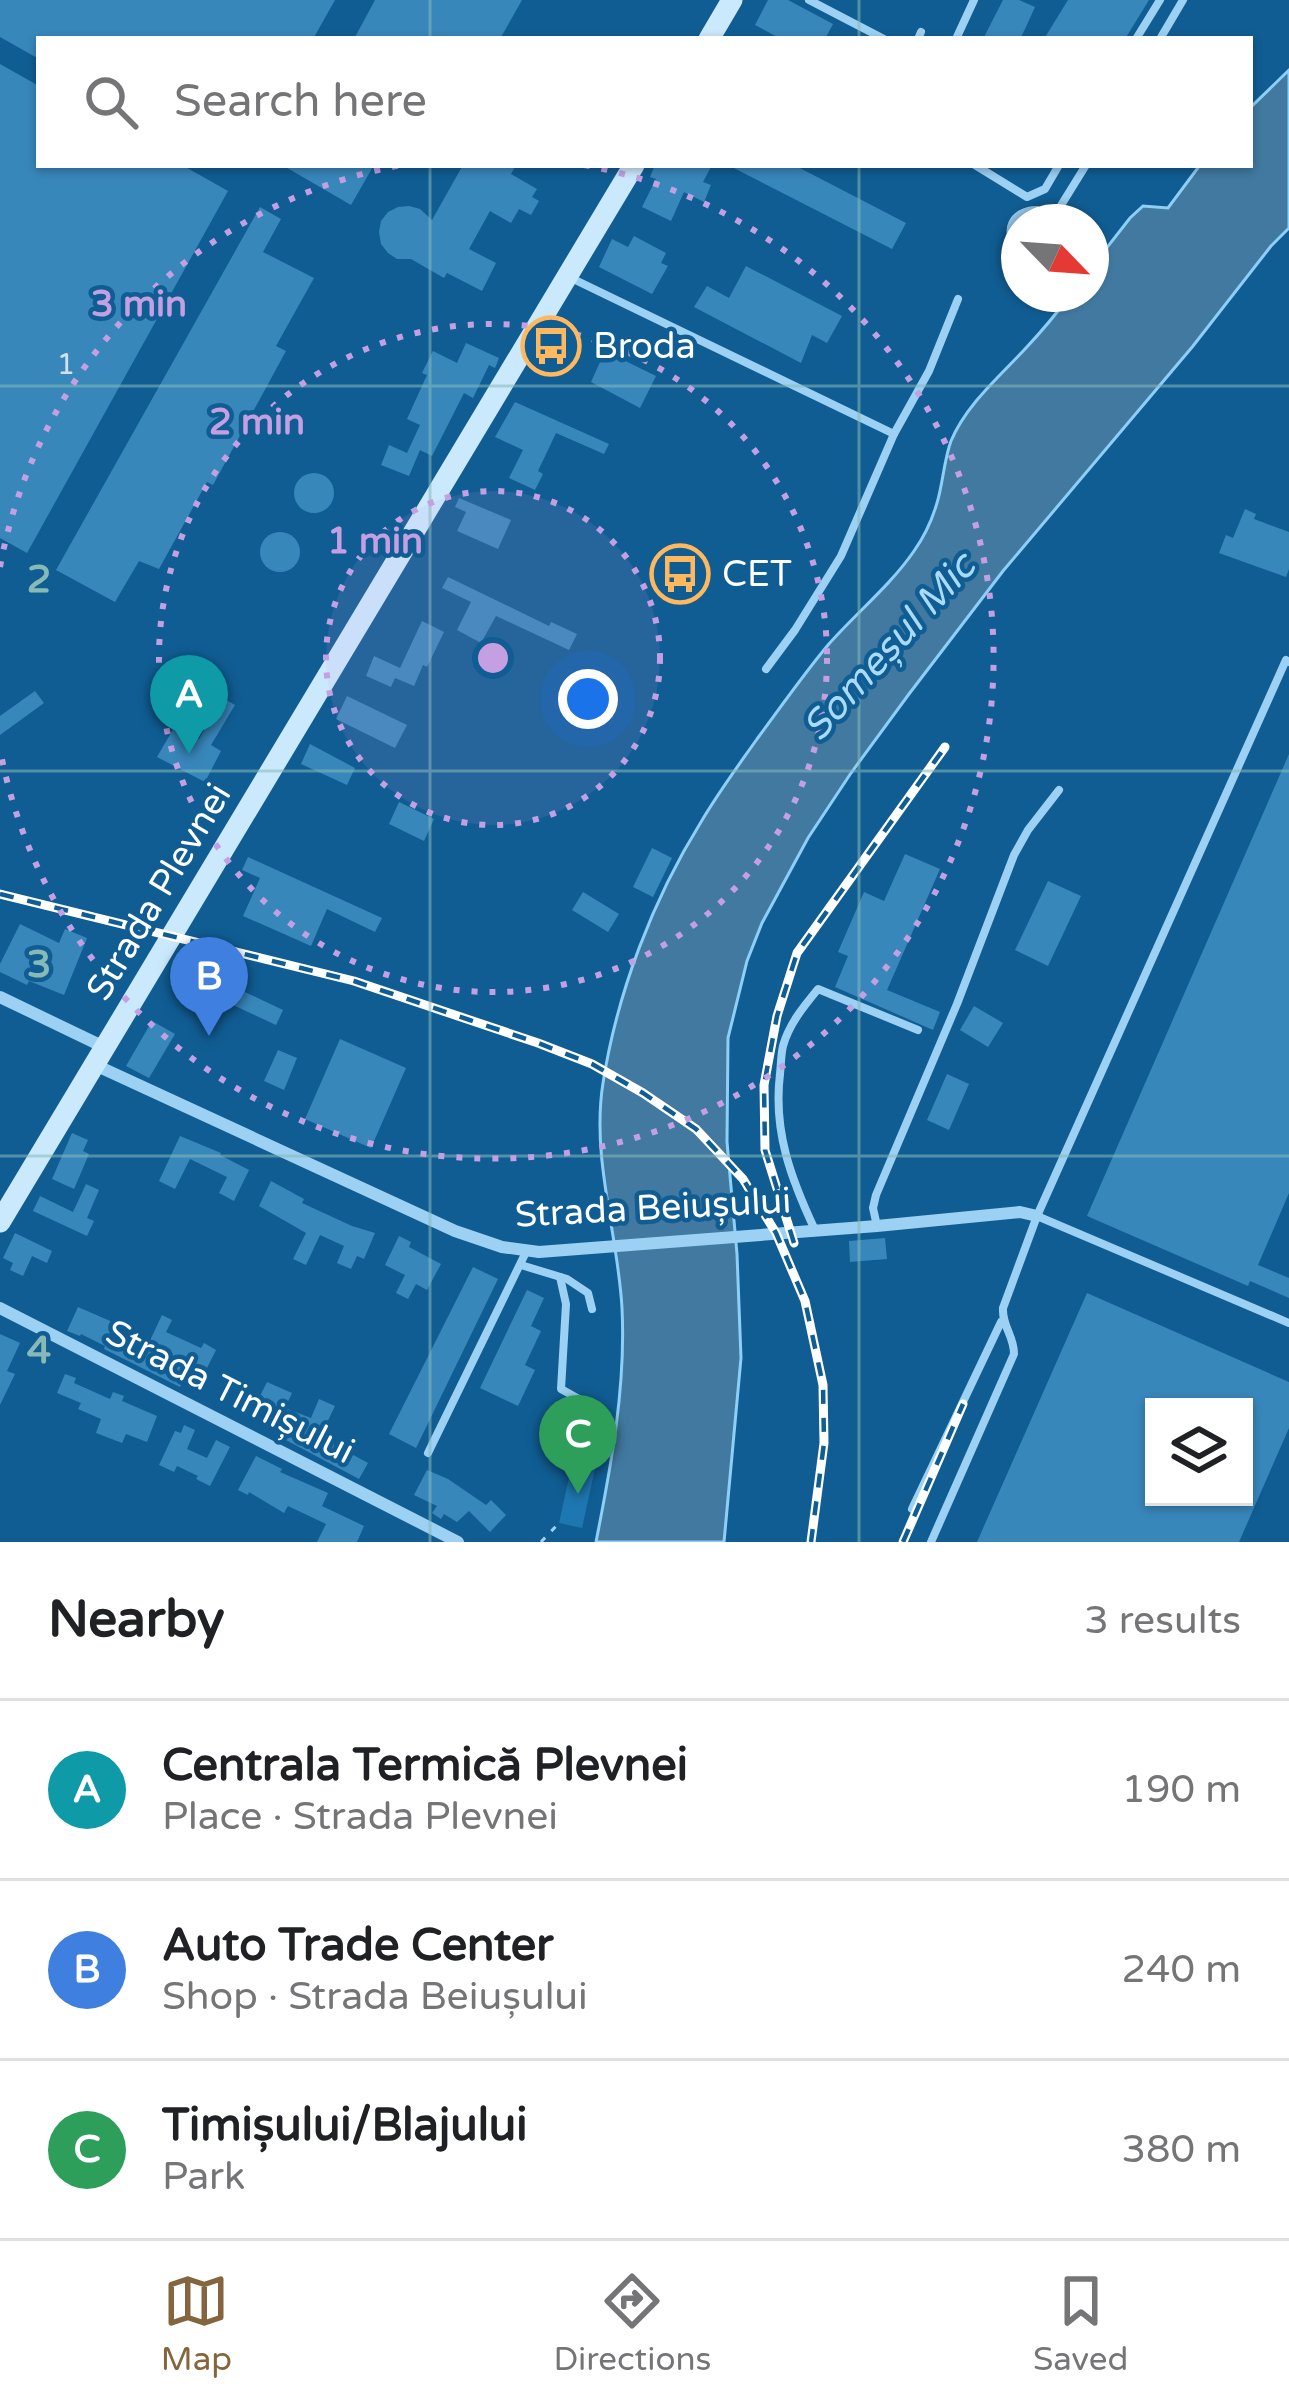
<!DOCTYPE html>
<meta charset="utf-8">
<style>
:root{--surface:#fff;--page:#f6f6f6;--text:#202124;--muted:#757577;--line:#e0e0e0;--accent:#84653e}
body{margin:0;font-family:"Varela Round",sans-serif;background:var(--page);color:var(--text)}
.controls{position:absolute;right:36px;bottom:36px;display:grid;overflow:hidden;border-radius:0px;box-shadow:0 3px 9px #0004}
.controls button{width:108px;height:108px;display:grid;place-items:center;padding:0;border:0;border-bottom:3px solid var(--line);background:var(--surface);color:var(--text);font:60px sans-serif}
.compass{position:absolute;left:1001px;top:204px;width:108px;height:108px;border-radius:50%;background:var(--surface);box-shadow:0 3px 9px #0004;rotate:115deg}
.you{position:absolute;left:588px;top:699px;width:42px;height:42px;margin:-30px;border:9px solid #fff;border-radius:50%;background:#1a73e8;box-shadow:0 0 0 18px #1a73e833}
.badge{display:grid;place-items:center;width:78px;height:78px;border-radius:50%;background:var(--accent);color:#fff;font-size:39px;font-weight:700}
.pin{position:absolute;translate:-50% -99px;filter:drop-shadow(0 3px 6px #0008)}
.pin::after{content:'';position:absolute;top:63px;width:42px;height:36px;background:inherit;clip-path:polygon(0 0,100% 0,50% 100%)}
.list{margin:0;padding:0;list-style:none}
h2{display:flex;justify-content:space-between;align-items:center;height:156px;margin:0;padding:0 48px;font-size:51px}
h2 small{font-size:39px;font-weight:400;color:var(--muted)}
.list li{display:grid;grid-template-columns:78px 1fr auto;gap:36px;align-items:center;box-sizing:border-box;height:180px;padding:0 48px;border-top:3px solid var(--line)}
.list b{display:block;font-size:45px;white-space:nowrap}
.list p{margin:0;font-size:39px;white-space:nowrap;color:var(--muted)}
.list em{font-size:39px;font-style:normal;color:var(--muted)}
.icon{flex:none;width:66px;height:66px;fill:none;stroke:currentColor;stroke-width:2;stroke-linecap:round;stroke-linejoin:round}
.map{position:relative;flex:none;width:1289px;height:1542px;overflow:hidden}
.search{position:absolute;background:var(--surface);box-shadow:0 3px 9px #0004;left:36px;right:36px;top:36px;height:132px;display:flex;align-items:center;gap:30px;box-sizing:border-box;padding:0 42px;border-radius:0px;color:var(--muted);font-size:45px}
.sheet{height:696px;background:var(--surface)}
nav{display:flex;justify-content:space-around;align-items:center;box-sizing:border-box;height:168px;border-top:3px solid var(--line);background:var(--surface);font-size:33px;color:var(--muted)}
nav a{display:grid;justify-items:center;gap:6px}
nav .on{color:var(--accent)}
.map>svg:first-child{display:block}
</style>
<div class="map">
<svg width="1289" height="1542" viewBox="0 0 1289 1542">
<rect width="100%" height="100%" fill="#105d93"/>
<!-- green -->
<polygon fill="#1e77b0" points="573,1459 596,1464 582,1528 559,1523"/>
<!-- water -->
<path fill="#4179a0" stroke="#8dcff7" stroke-width="3" d="M1289,70V228L1271,246L1193,346L1003,571L909,694L851,773L808,838L762,923L747,961L728,1038L727,1142L737,1254L741,1358L724,1542H596C611,1466 626,1387 622,1308C618,1234 591,1158 603,1083C617,993 653,899 701,822C718,793 738,766 757,739C780,708 803,675 828,645C855,614 890,586 914,551C924,537 932,520 937,503C943,483 944,460 951,441C966,405 999,377 1025,349C1041,332 1057,313 1071,294H1091V268L1130,218L1143,206L1168,208L1200,165H1250V108Z"/>
<!-- building -->
<g fill="#3887bb" fill-rule="evenodd">
<polygon points="0,0 335,0 313,39 39,39 39,59 0,37"/>
<polygon points="375,0 522,0 500,39 354,39"/>
<polygon points="768,0 788,0 833,24 825,39 781,39 755,25"/>
<polygon points="1003,0 1019,0 1035,7 1025,29 1020,39 983,39"/>
<polygon points="1068,0 1149,0 1125,39 1044,39"/>
<polygon points="0,64 39,86 39,165 182,165 228,191 27,553 0,538"/>
<polygon points="282,165 374,165 351,205"/>
<polygon points="463,165 516,165 511,174 537,189 532,197 539,201 531,215 519,209 511,223 490,211 469,249 496,263 482,291 447,273 444,278 411,259 397,259 388,253 381,244 379,232 381,221 388,212 398,207 409,206 420,209 432,220"/>
<polygon points="655,165 712,165 703,182 711,185 704,202 684,192 671,221 642,207 656,179 650,177"/>
<polygon points="728,165 794,165 906,223 892,249"/>
<polygon points="260,207 281,219 263,252 314,278 276,346 286,351 213,485 207,482 159,569 139,561 115,602 56,570"/>
<polygon points="634,236 666,253 661,263 668,266 652,294 599,267 612,239 628,247"/>
<polygon points="746,266 842,316 827,343 812,335 801,363 694,307 707,286 729,298"/>
<polygon points="466,343 499,358 495,368 489,365 473,398 464,393 432,456 420,450 409,476 381,465 389,445 407,453 420,425 407,419 427,375 422,373 433,351 457,363"/>
<polygon points="605,351 656,376 640,408 591,382"/>
<polygon points="515,402 609,444 604,454 556,433 538,471 543,474 535,490 509,478 523,450 495,437"/>
<circle cx="314" cy="493" r="20"/>
<polygon points="459,498 511,520 498,549 457,531 466,512 455,507"/>
<polygon points="1245,509 1256,514 1254,519 1289,532 1289,569 1286,577 1219,553 1226,535 1233,538"/>
<circle cx="280" cy="552" r="20"/>
<polygon points="448,577 549,626 551,622 577,634 569,650 496,616 481,643 457,630 471,602 442,588"/>
<polygon points="422,621 444,632 427,667 423,665 414,686 395,678 391,687 366,676 374,656 400,668"/>
<polygon points="35,691 44,703 0,735 0,716"/>
<polygon points="347,696 407,725 395,748 336,719"/>
<polygon points="223,698 235,705 211,745 221,751 205,782 157,757 175,726 199,739"/>
<polygon points="310,744 355,768 347,785 301,764"/>
<polygon points="1289,754 1289,1193 1258,1265 1289,1278 1289,1298 1250,1281 1248,1286 1087,1216"/>
<polygon points="399,802 434,819 424,841 389,824"/>
<polygon points="652,848 672,858 653,897 633,887"/>
<polygon points="905,854 940,869 887,990 940,1012 933,1030 835,987 848,956 838,952 864,892 884,901"/>
<polygon points="248,857 382,918 375,932 327,909 311,946 243,916 260,878 242,870"/>
<polygon points="1048,881 1081,896 1048,966 1015,950"/>
<polygon points="583,892 619,914 608,932 572,910"/>
<polygon points="20,924 59,943 65,929 87,938 64,995 29,981 27,985 0,972 0,964"/>
<polygon points="200,971 283,1010 276,1025 233,1005 235,1001 195,981"/>
<polygon points="974,1006 1003,1023 988,1047 960,1030"/>
<polygon points="152,1021 175,1034 149,1078 126,1066"/>
<polygon points="340,1039 406,1068 371,1148 305,1119"/>
<polygon points="278,1050 297,1058 284,1090 264,1081"/>
<polygon points="947,1074 969,1084 949,1130 927,1120"/>
<polygon points="72,1133 88,1140 83,1151 89,1154 74,1189 52,1179"/>
<polygon points="180,1136 221,1153 220,1155 249,1170 234,1201 219,1193 227,1177 190,1159 175,1189 159,1181"/>
<polygon points="271,1181 304,1199 302,1203 352,1226 375,1233 364,1259 357,1256 351,1269 337,1263 344,1246 320,1235 306,1265 293,1259 306,1233 259,1206"/>
<polygon points="86,1184 99,1190 87,1218 94,1221 87,1236 33,1211 40,1196 73,1212"/>
<polygon points="15,1233 52,1251 47,1263 32,1256 23,1276 10,1270 13,1263 3,1258"/>
<polygon points="399,1236 411,1242 409,1247 441,1264 427,1290 416,1284 408,1299 396,1293 405,1275 385,1265"/>
<polygon points="885,1238 887,1259 850,1262 849,1241"/>
<polygon points="473,1267 498,1279 416,1448 389,1434"/>
<polygon points="527,1290 544,1298 531,1326 541,1331 525,1365 535,1370 518,1406 480,1388"/>
<path d="M1087,1293L1289,1382V1428L1239,1542H977ZM1154,1407H1244V1497H1154Z"/>
<polygon points="78,1307 124,1327 116,1344 137,1354 140,1346 146,1349 162,1315 172,1320 166,1332 201,1348 204,1343 216,1350 201,1380 187,1373 180,1387 104,1349 105,1346 81,1334 80,1336 67,1331"/>
<polygon points="0,1334 20,1343 7,1371 15,1374 0,1405"/>
<polygon points="65,1374 76,1378 74,1383 110,1399 113,1392 124,1396 122,1401 157,1416 147,1442 126,1434 122,1443 96,1433 101,1419 78,1409 81,1403 57,1393"/>
<polygon points="267,1382 292,1393 285,1408 311,1418 319,1399 335,1406 320,1437 368,1463 359,1479 284,1439 287,1431 257,1418 264,1400 259,1398"/>
<polygon points="184,1425 195,1430 187,1449 207,1458 216,1440 230,1447 210,1486 196,1479 198,1476 177,1466 174,1472 159,1465 175,1431 181,1433"/>
<polygon points="256,1456 282,1469 280,1472 328,1493 322,1506 364,1526 357,1542 317,1542 326,1524 288,1506 284,1513 249,1492 248,1495 238,1490"/>
<polygon points="427,1470 448,1479 486,1505 491,1500 506,1515 490,1532 469,1511 457,1522 444,1514 441,1519 432,1513 437,1506 414,1495"/>
</g>
<g fill="none" stroke-linecap="round" stroke-linejoin="round">
<!-- path -->
<polyline stroke="#9cd1f3" stroke-width="3" stroke-dasharray="6 9" stroke-linecap="butt" points="541,1542 559,1523"/>
<!-- service -->
<g stroke="#9cd1f3" stroke-width="8">
<polyline points="809,0 884,39"/>
<polyline points="918,39 921,32"/>
<polyline points="956,39 974,0"/>
<polyline points="1136,39 1160,0"/>
<polyline points="1160,39 1183,0"/>
<polyline points="975,165 1027,197 1045,189 1059,165"/>
<polyline points="1049,217 1060,207 1086,165"/>
<path d="M1019,250C1002,232 1012,210 1037,210L1052,222"/>
<polyline points="569,277 894,434"/>
<polyline points="766,669 795,630 841,556 894,434 929,371 958,299"/>
<polyline points="1037,1216 1289,1323"/>
<polyline points="877,1226 873,1208 876,1195 957,1004 1014,855 1028,830 1059,790"/>
<path d="M815,1230C791,1179 773,1131 780,1074C781,1065 781,1054 783,1046C789,1024 804,1006 818,989L918,1030"/>
<polyline points="521,1265 567,1279 588,1293 592,1309"/>
<polyline points="560,1277 566,1304 561,1389 586,1403 589,1415 585,1433"/>
<polyline points="428,1453 526,1252"/>
<polyline points="912,1509 1001,1322"/>
<path d="M931,1542L1014,1354C1014,1335 1002,1327 1003,1308L1037,1216L1286,660L1289,662"/>
</g>
<!-- minor -->
<g stroke="#9cd1f3" stroke-width="12">
<polyline points="0,997 104,1047"/>
<polyline points="93,1064 455,1231 502,1247 539,1252 877,1226 1020,1212 1037,1216"/>
<polyline points="0,1308 458,1542"/>
</g>
<!-- secondary -->
<g stroke="#cbe9fd" stroke-width="21">
<polyline points="709,39 732,0"/>
<polyline points="0,1222 634,165"/>
</g>
<!-- rail casing -->
<g stroke="#fff" stroke-width="9">
<g id="rail">
<polyline points="0,894 354,981 538,1043 592,1064 643,1093 696,1129 743,1179 776,1233 805,1301 823,1385 824,1443 811,1542"/>
<polyline points="794,1243 765,1150 764,1085 777,1016 797,953 945,747"/>
<polyline points="903,1542 963,1404"/>
</g>
</g>
<!-- rail -->
<use href="#rail" stroke="#105d93" stroke-width="4.5" stroke-dasharray="14" stroke-linecap="butt"/>
</g>
<!-- grid -->
<path fill="none" stroke="#87bab6" stroke-width="3" stroke-opacity="0.55" d="M430,0V39M859,0V39M430,165V1542M859,165V1542M0,386H1289M0,771H1289M0,1156H1289"/>
<!-- distance rings -->
<circle cx="493" cy="658" r="167" fill="#c4a0e2" fill-opacity=".12"/>
<g fill="none" stroke="#c4a0e2" stroke-width="6" stroke-dasharray="6 12">
<circle cx="493" cy="658" r="167"/>
<circle cx="493" cy="658" r="334"/>
<path d="M0 567A501 501 0 0 1 402 165M584 165A501 501 0 1 1 0 749"/>
</g>
<!-- icons -->
<defs>
<g id="bus-ring" transform="scale(3)"><circle r="9.5" fill="#105d93" stroke="#ffb85e" stroke-width="1.5"/><path d="M-5-6H5V4H4V6H2V4H-2V6H-4V4H-5ZM-3.5-4V0h7V-4ZM-3.5 1.2v1.5H-2V1.2ZM2 1.2v1.5H3.5V1.2Z" fill="#ffb85e"/></g>
</defs>
<g fill-rule="evenodd">
<use href="#bus-ring" x="551" y="346"/>
<use href="#bus-ring" x="680" y="574"/>
</g>
<g text-anchor="middle" dominant-baseline="central" stroke-width="9" stroke-linejoin="round" paint-order="stroke">
<!-- number labels -->
<g font-size="30" fill="#cde1ee">
<text x="66" y="364">1</text>
</g>
<!-- poi labels -->
<g font-size="36" fill="#fff" stroke="#105d93" text-anchor="start">
<text x="593" y="346">Broda</text>
<text x="722" y="574">CET</text>
</g>
<!-- street labels -->
<g font-size="36" fill="#fff" stroke="#105d93">
<text transform="translate(159 892) rotate(-59)">Strada Plevnei</text>
<text transform="translate(653 1208) rotate(-3)">Strada Beiușului</text>
<text transform="translate(230 1392) rotate(27)">Strada Timișului</text>
</g>
<!-- water labels -->
<g font-size="39" font-style="italic" fill="#a8dafa" stroke="#105d93">
<text transform="translate(889 647) rotate(-48)">Someșul Mic</text>
</g>
</g>
<g font-size="39" text-anchor="middle" font-weight="bold" fill="#87bab6" stroke="#105d93" stroke-width="9" stroke-linejoin="round" paint-order="stroke">
<text x="39" y="592">2</text>
<text x="39" y="977">3</text>
<text x="39" y="1363">4</text>
</g>
<circle cx="493" cy="658" r="18" fill="#c4a0e2" stroke="#105d93" stroke-width="6"/>
<g font-size="36" text-anchor="middle" font-weight="bold" fill="#c4a0e2" stroke="#105d93" stroke-width="9" stroke-linejoin="round" paint-order="stroke">
<text x="139" y="316">3 min</text>
<text x="257" y="434">2 min</text>
<text x="375" y="553">1 min</text>
</g>
</svg>
<div class="controls">
<button><svg class="icon" aria-label="layers" viewBox="0 0 24 24"><path d="M12 4l9 5-9 5-9-5zM3 14l9 5 9-5"/></svg></button>
</div>
<svg class="compass" viewBox="-18 -18 36 36"><path d="M0-13l5 13h-10z" fill="#e53935"/><path d="M0 13l5-13h-10z" fill="#757577"/></svg>
<div class="you"></div>
<div class="pin badge" style="left:189px;top:754px;background:#0f9aa8">A</div>
<div class="pin badge" style="left:209px;top:1036px;background:#3f7fe0">B</div>
<div class="pin badge" style="left:578px;top:1494px;background:#2e9e5b">C</div>
<div class="search"><svg class="icon" aria-label="search" viewBox="0 0 24 24"><circle cx="10" cy="10" r="6"/><path d="M15 15l6 6"/></svg>Search here</div>
</div>
<section class="sheet">
<h2>Nearby<small>3 results</small></h2>
<ul class="list">
<li><span class="badge" style="background:#0f9aa8">A</span><div><b>Centrala Termică Plevnei</b><p>Place · Strada Plevnei</p></div><em>190 m</em></li>
<li><span class="badge" style="background:#3f7fe0">B</span><div><b>Auto Trade Center</b><p>Shop · Strada Beiușului</p></div><em>240 m</em></li>
<li><span class="badge" style="background:#2e9e5b">C</span><div><b>Timișului/Blajului</b><p>Park</p></div><em>380 m</em></li>
</ul>
</section>
<nav>
<a class="on"><svg class="icon" aria-label="map" viewBox="0 0 24 24"><path d="M3 6l6-2 6 2 6-2v14l-6 2-6-2-6 2zM9 4v14M15 6v14"/></svg>Map</a>
<a><svg class="icon" aria-label="directions" viewBox="0 0 24 24"><path d="M12 3l9 9-9 9-9-9zM9 14v-3h6M13 9l2 2-2 2"/></svg>Directions</a>
<a><svg class="icon" aria-label="saved" viewBox="0 0 24 24"><path d="M7 4h10v16l-5-4-5 4z"/></svg>Saved</a>
</nav>
